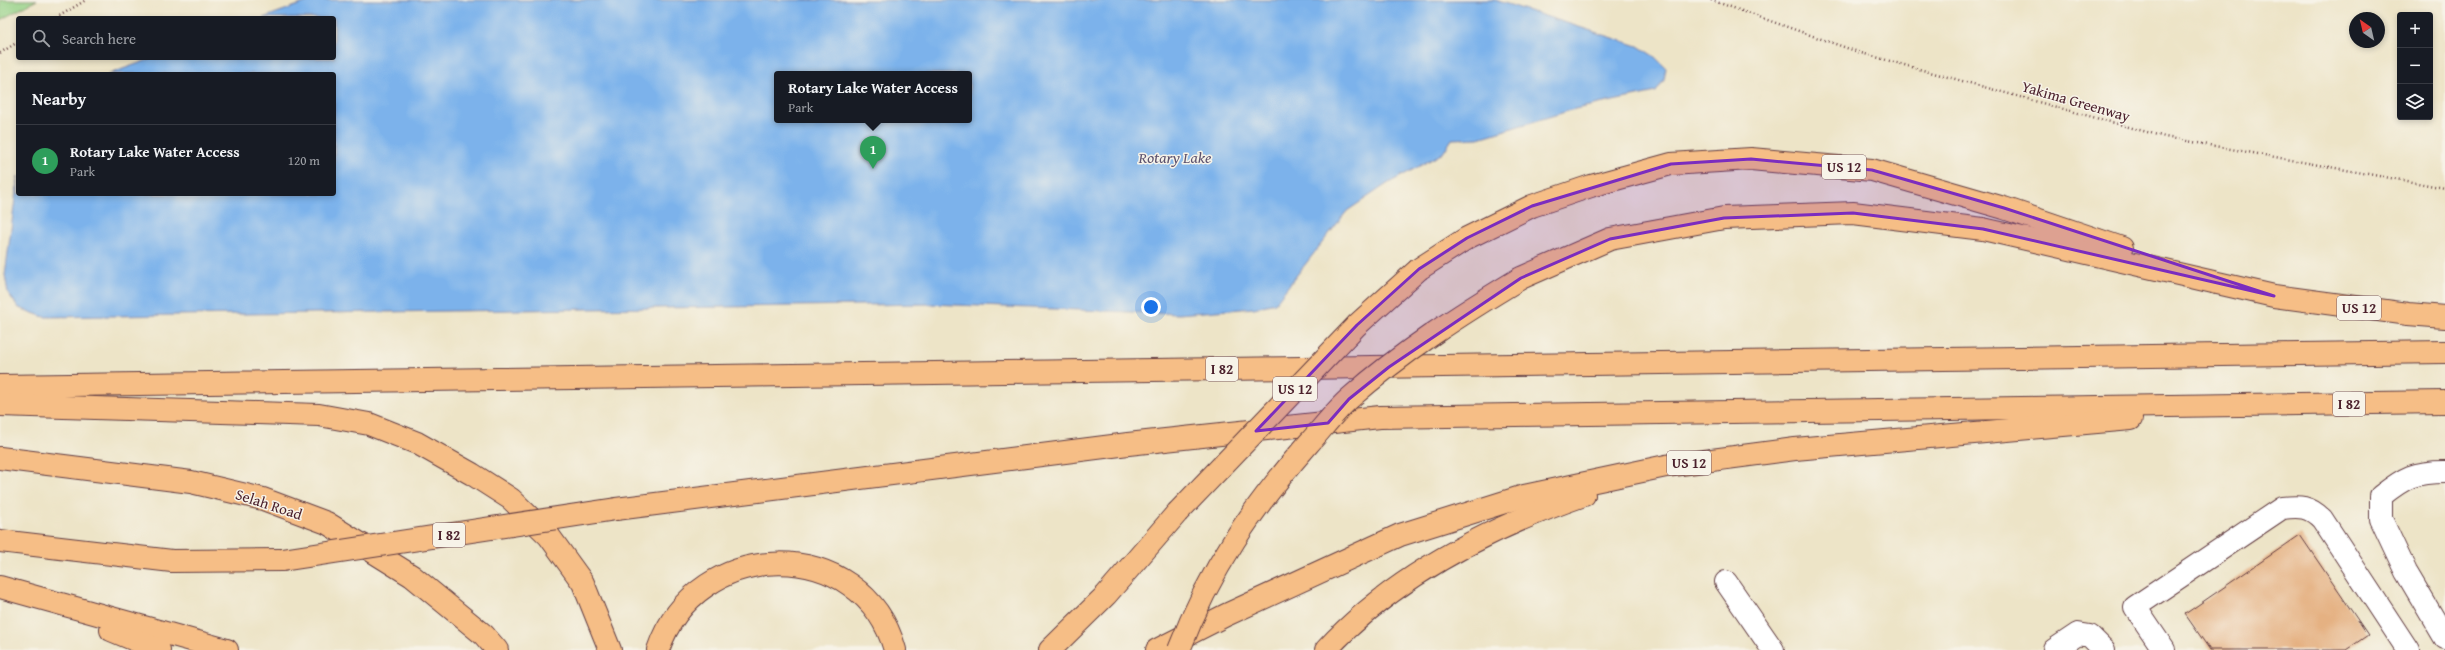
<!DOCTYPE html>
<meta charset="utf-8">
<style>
:root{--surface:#171b24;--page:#242831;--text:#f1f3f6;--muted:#9ea1a6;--line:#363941;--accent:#ea580c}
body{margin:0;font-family:"Gentium Book Plus",serif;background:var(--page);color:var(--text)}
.controls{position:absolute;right:12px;top:12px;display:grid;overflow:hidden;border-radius:4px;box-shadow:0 2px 6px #0003}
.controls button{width:36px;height:36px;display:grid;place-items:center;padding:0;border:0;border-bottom:1px solid var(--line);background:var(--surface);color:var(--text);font:20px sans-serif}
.compass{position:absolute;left:2349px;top:12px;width:36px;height:36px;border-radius:50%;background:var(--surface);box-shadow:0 2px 6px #0003;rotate:326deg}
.you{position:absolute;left:1151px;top:307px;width:14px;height:14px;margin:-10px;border:3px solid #fff;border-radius:50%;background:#1a73e8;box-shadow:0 0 0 6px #1a73e833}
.badge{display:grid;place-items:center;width:26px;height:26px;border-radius:50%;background:var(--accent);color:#fff;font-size:13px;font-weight:700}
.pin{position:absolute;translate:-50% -33px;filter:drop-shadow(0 1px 2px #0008)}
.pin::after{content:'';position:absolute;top:21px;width:14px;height:12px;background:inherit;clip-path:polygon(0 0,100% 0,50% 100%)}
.popup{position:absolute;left:774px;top:71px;width:198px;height:52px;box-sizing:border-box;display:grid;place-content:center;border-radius:4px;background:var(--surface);filter:drop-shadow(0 1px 3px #0005);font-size:13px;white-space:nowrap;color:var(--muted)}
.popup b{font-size:15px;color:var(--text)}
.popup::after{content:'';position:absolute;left:50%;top:100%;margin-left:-8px;border:8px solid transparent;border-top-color:var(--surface)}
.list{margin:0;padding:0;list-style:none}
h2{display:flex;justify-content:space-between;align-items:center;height:52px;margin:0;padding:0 16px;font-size:17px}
h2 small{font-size:13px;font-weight:400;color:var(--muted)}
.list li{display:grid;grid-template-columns:26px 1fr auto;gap:12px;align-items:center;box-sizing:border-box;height:72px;padding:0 16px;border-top:1px solid var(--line)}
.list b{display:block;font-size:15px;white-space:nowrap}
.list p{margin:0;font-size:13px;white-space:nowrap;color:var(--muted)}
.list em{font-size:13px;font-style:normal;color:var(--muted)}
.icon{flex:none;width:22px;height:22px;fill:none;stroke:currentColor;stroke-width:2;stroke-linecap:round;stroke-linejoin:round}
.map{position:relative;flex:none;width:2445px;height:650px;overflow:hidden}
.search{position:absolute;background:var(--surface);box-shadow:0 2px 6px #0003;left:16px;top:16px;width:320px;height:44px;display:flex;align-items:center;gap:10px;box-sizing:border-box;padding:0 14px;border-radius:4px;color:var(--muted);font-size:15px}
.panel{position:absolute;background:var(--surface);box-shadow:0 2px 6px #0003;left:16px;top:72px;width:320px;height:124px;border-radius:4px}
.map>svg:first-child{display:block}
</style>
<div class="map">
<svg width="2445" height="650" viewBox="0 0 2445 650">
<rect width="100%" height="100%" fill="#f7f3e8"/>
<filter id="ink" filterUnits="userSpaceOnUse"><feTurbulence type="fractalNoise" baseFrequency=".025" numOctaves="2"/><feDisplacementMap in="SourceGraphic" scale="8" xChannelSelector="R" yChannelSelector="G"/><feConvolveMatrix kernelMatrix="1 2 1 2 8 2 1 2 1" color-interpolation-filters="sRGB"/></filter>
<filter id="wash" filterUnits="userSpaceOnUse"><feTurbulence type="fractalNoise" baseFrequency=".012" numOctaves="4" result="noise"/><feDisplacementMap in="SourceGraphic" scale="16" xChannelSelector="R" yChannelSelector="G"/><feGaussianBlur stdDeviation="0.9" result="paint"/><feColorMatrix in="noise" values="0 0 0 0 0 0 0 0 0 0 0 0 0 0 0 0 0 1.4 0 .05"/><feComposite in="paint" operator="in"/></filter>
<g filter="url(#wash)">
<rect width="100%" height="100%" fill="#ede4c7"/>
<!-- green -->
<polygon fill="#96d287" stroke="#707859" points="0,0 37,0 0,20"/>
<!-- water -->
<path fill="#7cb2eb" stroke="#63688b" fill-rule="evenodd" d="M312,0H1495L1638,46L1655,57L1666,68L1664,80L1656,92L1575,109L1479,138L1452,139L1443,153L1387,184L1347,211L1275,303L1254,308L1179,314L930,304L44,317L19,308L8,293L5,275L18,176V194H334V74H109L153,58H334V18H263ZM777,74H969V120H777Z"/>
<g id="blocks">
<!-- building -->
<polygon fill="#e5b182" points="2300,535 2368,635 2346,650 2210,650 2185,614"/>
</g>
</g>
<g filter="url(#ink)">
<use href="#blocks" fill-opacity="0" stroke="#623d42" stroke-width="1"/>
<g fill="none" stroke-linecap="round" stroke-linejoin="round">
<!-- minor casing -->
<g stroke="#623d42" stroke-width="24">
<g id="minor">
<path d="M2445,472C2414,472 2405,477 2381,496V519L2406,572L2445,638"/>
<polyline points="1726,582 1773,650"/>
<polyline points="2054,650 2078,634 2090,636 2104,650"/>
<path d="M2164,650L2135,607L2282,508C2300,506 2309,506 2322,519L2408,650"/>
</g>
</g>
<!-- major casing -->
<g stroke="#623d42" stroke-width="24">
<polyline id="major" points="0,458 191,482 263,499 327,523 412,576 484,635 497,650"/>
</g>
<!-- highway casing -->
<g stroke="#623d42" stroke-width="24">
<g id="highway">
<polyline points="1419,269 1467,238 1532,206 1591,186 1671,164 1751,159 1872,170 2004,208 2122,248"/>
<polyline points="1521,278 1610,239 1724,218 1853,213 1983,229 2274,296 2408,314 2445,317"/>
<polyline points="0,386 2445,352"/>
<polyline points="0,405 319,415 369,424 417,443 472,474 511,499 549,536 583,583 610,650"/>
<polyline points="616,509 1128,444 1380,417 2445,402"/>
<polyline points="0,541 172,561 282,560"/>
<polyline points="0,587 227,650"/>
<polyline points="111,630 159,650"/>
<path d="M658,650C697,535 863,534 895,650"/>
<polyline points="1050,650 1106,595 1177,513"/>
<polyline points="1157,650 1226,615 1400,535 1524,496 1666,466 1795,449 2131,419"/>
<path d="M1326,650C1395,575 1489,528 1584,495"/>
</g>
</g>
<!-- path -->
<g stroke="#623d42" stroke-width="2.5" stroke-dasharray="1 3" stroke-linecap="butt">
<polyline points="1711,0 1861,53 2165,137 2445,188"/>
<polyline points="56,18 86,0"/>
<polyline points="0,53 18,42"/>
</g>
<!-- minor -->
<use href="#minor" stroke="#fff" stroke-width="22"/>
<!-- major -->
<use href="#major" stroke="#f6be86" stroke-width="22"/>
<!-- highway -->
<use href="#highway" stroke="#f6be86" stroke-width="22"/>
<!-- highway-bridge casing -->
<g stroke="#623d42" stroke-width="24" stroke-linecap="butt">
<g id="highway-bridge">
<polyline points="1177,513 1357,325 1419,269"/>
<polyline points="282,560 616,509"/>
<path d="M1179,650C1210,569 1252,508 1309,443C1322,429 1335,411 1350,398C1402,352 1461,314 1521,278"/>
</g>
</g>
<!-- highway-bridge -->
<use href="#highway-bridge" stroke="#f6be86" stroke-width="22"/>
</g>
</g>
<!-- marked area -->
<path fill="#7b2cbf" fill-opacity="0.2" stroke="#7b2cbf" stroke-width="3" stroke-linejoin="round" d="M1751,159L1872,170L2004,208L2274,296L1983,229L1853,213L1724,218L1610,239L1521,278L1389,367L1349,399L1328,423L1256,431L1357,325L1419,269L1467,238L1532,206L1671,164Z"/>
<g text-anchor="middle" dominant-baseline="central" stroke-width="3" stroke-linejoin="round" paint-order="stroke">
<!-- shield labels -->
<g fill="#f7f3e8" stroke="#7e5f64" stroke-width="1">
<rect x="1822" y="155" width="44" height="24" rx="3"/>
<rect x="2337" y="296" width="44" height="24" rx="3"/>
<rect x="1206" y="357" width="32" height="24" rx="3"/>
<rect x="1273" y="377" width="44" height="24" rx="3"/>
<rect x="2333" y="392" width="32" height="24" rx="3"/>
<rect x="1667" y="451" width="44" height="24" rx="3"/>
<rect x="433" y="523" width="32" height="24" rx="3"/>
</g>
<g font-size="14" font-weight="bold" fill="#4a1f2b">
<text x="1844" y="167">US 12</text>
<text x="2359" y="308">US 12</text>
<text x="1222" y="369">I 82</text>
<text x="1295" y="389">US 12</text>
<text x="2349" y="404">I 82</text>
<text x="1689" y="463">US 12</text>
<text x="449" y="535">I 82</text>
</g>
<!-- street labels -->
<g font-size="15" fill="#4a1f2b" stroke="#f7f3e8">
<text transform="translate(2076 101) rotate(16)">Yakima Greenway</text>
<text transform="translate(269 504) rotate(18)">Selah Road</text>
</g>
<!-- water labels -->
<g font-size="16" font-style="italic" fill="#5c526e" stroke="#f7f3e8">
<text x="1175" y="157">Rotary Lake</text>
</g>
</g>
</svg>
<div class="controls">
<button>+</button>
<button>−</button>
<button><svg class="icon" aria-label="layers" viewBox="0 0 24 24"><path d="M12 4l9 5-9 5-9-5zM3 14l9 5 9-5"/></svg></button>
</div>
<svg class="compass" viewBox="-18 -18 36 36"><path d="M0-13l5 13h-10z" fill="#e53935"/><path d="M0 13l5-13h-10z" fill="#9ea1a6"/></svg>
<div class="you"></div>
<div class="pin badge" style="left:873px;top:169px;background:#2e9e5b">1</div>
<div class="popup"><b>Rotary Lake Water Access</b>Park</div>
<div class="search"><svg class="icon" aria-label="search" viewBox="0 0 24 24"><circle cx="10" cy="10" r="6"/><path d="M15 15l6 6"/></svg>Search here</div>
<section class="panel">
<h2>Nearby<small></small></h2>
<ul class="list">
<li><span class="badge" style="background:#2e9e5b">1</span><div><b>Rotary Lake Water Access</b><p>Park</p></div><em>120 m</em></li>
</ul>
</section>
</div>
